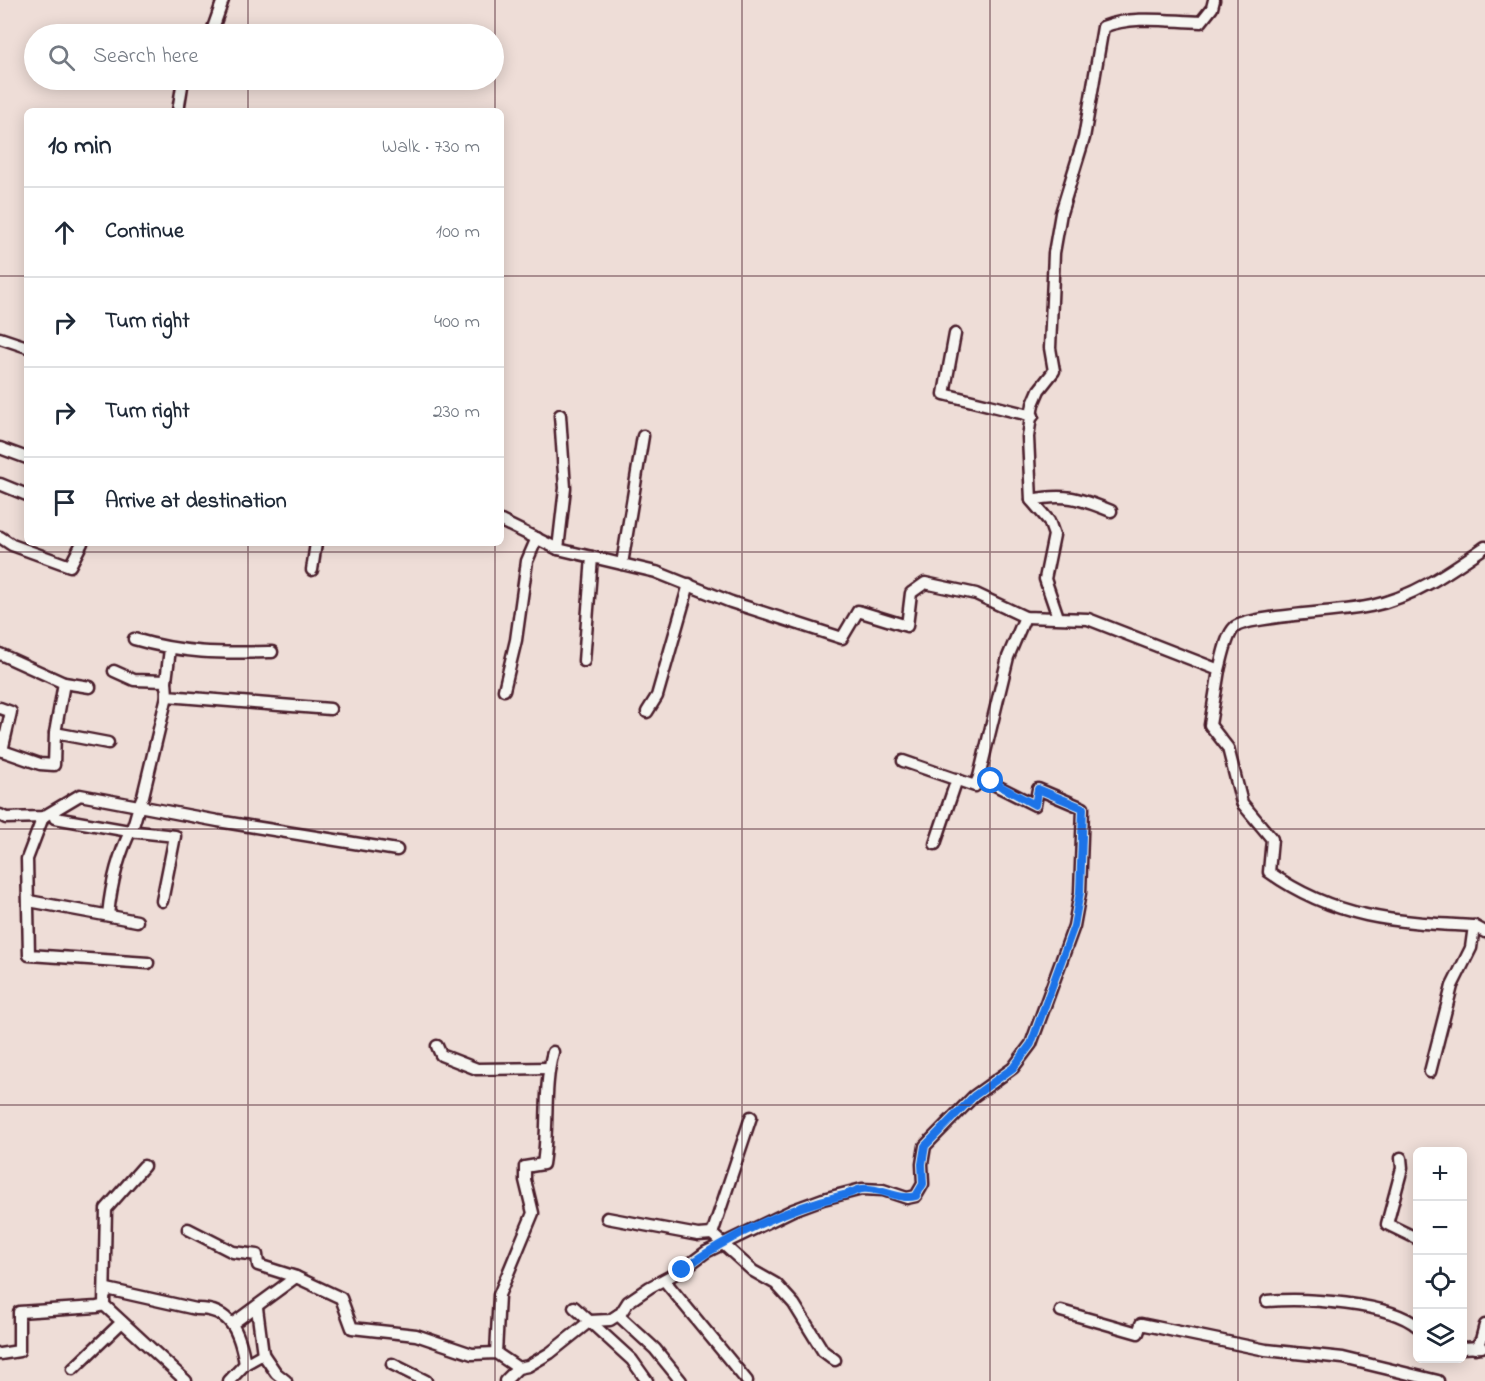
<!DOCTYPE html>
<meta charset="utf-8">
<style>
:root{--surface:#fff;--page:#f2f2f3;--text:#1f2937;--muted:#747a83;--line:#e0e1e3}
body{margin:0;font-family:"Indie Flower",sans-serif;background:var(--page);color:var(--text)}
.controls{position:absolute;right:18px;bottom:18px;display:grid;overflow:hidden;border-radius:9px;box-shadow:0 3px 15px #0003}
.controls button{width:54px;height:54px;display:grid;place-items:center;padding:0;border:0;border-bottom:2px solid var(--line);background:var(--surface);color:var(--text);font:30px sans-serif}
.stop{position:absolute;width:18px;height:18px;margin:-14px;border:4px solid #1a73e8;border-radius:50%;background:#fff}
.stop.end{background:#1a73e8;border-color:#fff;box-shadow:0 2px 6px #0008}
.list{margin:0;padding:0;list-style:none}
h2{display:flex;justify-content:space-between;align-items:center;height:78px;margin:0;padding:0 24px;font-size:26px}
h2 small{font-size:20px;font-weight:400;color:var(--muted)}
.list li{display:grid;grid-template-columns:39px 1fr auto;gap:18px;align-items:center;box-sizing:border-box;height:90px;padding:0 24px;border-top:2px solid var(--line)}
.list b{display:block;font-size:22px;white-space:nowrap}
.list em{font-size:20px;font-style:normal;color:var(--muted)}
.icon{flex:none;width:33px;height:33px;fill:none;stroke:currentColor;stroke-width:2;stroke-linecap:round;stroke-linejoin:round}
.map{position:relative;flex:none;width:1485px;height:1381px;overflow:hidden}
.search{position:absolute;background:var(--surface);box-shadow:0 3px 15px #0003;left:24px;top:24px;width:480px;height:66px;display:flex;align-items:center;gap:15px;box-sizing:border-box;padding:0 21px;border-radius:33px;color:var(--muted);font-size:22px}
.panel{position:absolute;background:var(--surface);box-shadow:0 3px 15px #0003;left:24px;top:108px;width:480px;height:438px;border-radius:9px}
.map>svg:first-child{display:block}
</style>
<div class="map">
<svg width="1485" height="1381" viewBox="0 0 1485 1381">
<rect width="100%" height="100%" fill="#eeddd7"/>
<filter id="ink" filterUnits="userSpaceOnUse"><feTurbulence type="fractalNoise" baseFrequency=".0167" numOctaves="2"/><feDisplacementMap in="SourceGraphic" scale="12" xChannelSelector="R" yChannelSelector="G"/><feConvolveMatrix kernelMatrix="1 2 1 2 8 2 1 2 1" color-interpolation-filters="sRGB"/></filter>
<g filter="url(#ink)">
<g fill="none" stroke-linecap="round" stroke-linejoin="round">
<!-- minor casing -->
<g stroke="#4a1f2b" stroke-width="15">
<g id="minor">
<polyline points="211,34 223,0"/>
<polyline points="178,111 183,80"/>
<polyline points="955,334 944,394 1033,416"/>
<polyline points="0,338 27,347"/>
<polyline points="0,448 27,458"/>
<polyline points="0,484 27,495"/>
<path d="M1031,500C1065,493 1079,498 1111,511"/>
<path d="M501,521L558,549L656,572L731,602L842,638L858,611L907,626L911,593L925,583L976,594L1025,617L1088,619L1219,670L1210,725L1228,748L1242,803L1272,839L1269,872C1335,919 1396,922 1474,926L1485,932"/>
<polyline points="0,537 12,545 70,566 82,543"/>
<polyline points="558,549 565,488 560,415"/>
<polyline points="622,564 643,436"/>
<polyline points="312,570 316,543"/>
<path d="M1058,617L1045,579L1054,535L1049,521L1031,500L1028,437L1033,404L1039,390L1054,371L1050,348L1054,253L1061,213L1084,138L1103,27C1134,15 1167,21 1201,22L1212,8L1214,0"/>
<path d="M134,639C185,654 220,653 272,652"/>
<polyline points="170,649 166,681 167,696 330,709"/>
<polyline points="0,654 64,683 90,687"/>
<polyline points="584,661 592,557"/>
<path d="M1219,670C1222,660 1226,635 1235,627C1249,616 1345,612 1371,606C1414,597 1449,572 1485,547"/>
<polyline points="114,671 134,680 166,681"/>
<polyline points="504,690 516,640 527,561 537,538"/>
<polyline points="0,708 11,712 2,751"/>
<polyline points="647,712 657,696 689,584"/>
<polyline points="55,733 108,743"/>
<polyline points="0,750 40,764 54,765 55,733 64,683"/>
<polyline points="903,761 975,786 979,777"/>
<polyline points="54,813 55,818 129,831 175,836 162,901"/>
<polyline points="0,815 6,818 43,817 80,795 218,821 397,850"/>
<polyline points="43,817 27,859 29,955 148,963"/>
<polyline points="935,844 957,779"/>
<polyline points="29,901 137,921"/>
<path d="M108,915C111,885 118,855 132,828C136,820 137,808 143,796L167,696"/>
<polyline points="437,1046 441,1055 477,1069 549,1068"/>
<polyline points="1430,1072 1452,986 1471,948 1474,926"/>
<polyline points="751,1117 712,1234 753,1271 776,1284 794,1304 823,1351 835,1360"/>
<polyline points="1401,1158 1402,1168 1387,1224 1418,1239"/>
<polyline points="607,1218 698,1235 712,1234"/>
<polyline points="188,1229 233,1252 257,1255 258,1265 296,1277"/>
<polyline points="664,1280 747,1381"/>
<path d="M106,1293L107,1289L196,1309C231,1308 240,1333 245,1364"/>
<path d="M1267,1301C1304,1298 1390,1302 1418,1327"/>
<polyline points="104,1305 186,1381"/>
<polyline points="574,1307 632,1360 647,1381"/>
<polyline points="257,1308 263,1354"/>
<polyline points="1061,1311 1138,1333 1141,1324 1266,1350 1343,1358 1438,1381"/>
<polyline points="618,1315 655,1349 681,1381"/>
<polyline points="232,1324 296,1277 341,1298 352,1328 416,1335 472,1354 496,1353 518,1368"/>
<polyline points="1462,1348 1482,1347"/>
<polyline points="1475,1348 1481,1340 1485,1325"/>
<path d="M496,1353L499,1295L533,1213L525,1180V1167L543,1164C549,1127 543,1088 553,1052"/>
<polyline points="0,1354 19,1351 19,1312 97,1307 104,1305 106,1209 144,1166"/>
<polyline points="392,1364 426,1381"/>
<polyline points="73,1369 122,1322"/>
<polyline points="229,1381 245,1364 263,1354 276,1373 286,1381"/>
<polyline points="505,1381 518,1368 528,1366 550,1353 590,1321 610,1320 621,1313 628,1302 650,1287 682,1270 706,1252 793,1210 823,1199 862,1189 883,1190 907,1198 916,1196 923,1184 922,1164 925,1146 974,1096 1013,1068 1031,1044 1074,926 1080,893 1083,808 1038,789 1035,805 979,777 1008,657 1025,617"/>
</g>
</g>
<!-- minor -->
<use href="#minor" stroke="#f6f6f2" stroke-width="10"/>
</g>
</g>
<g fill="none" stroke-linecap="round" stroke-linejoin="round" filter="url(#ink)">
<!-- route -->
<path stroke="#1a73e8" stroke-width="8" d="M682,1270C729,1235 787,1208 844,1195C850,1194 856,1190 862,1189C880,1187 899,1201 916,1196L923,1184L922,1164L925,1146L974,1096L1013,1068L1031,1044L1074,926L1080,892L1083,808L1038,789L1035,805L991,781"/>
</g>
<!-- grid -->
<path fill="none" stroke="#4a1f2b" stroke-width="1.5" stroke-opacity="0.55" d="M248,0V34M495,0V111M742,0V1381M990,0V1381M1238,0V1381M248,80V111M0,276H27M501,276H1485M248,543V1381M495,543V1381M0,552H1485M0,829H1485M0,1105H1485"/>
</svg>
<div class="controls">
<button>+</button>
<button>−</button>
<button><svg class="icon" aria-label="locate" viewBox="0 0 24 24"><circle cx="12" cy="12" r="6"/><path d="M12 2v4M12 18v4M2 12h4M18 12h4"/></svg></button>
<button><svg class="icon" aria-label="layers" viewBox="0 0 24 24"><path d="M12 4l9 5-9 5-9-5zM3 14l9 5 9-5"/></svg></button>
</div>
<div class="stop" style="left:991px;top:781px"></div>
<div class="stop end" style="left:682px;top:1270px"></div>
<div class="search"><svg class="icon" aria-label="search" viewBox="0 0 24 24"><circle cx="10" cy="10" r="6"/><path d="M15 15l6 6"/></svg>Search here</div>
<section class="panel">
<h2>10 min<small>Walk · 730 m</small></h2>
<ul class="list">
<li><svg class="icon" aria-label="ahead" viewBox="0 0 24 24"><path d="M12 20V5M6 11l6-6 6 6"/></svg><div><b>Continue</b></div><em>100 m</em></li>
<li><svg class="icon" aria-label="right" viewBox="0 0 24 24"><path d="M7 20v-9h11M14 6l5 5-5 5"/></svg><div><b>Turn right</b></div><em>400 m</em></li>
<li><svg class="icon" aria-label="right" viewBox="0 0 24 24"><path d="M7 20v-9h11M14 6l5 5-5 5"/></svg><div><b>Turn right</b></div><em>230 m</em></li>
<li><svg class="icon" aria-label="arrive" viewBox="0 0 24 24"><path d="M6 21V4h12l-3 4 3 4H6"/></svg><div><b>Arrive at destination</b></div></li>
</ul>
</section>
</div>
